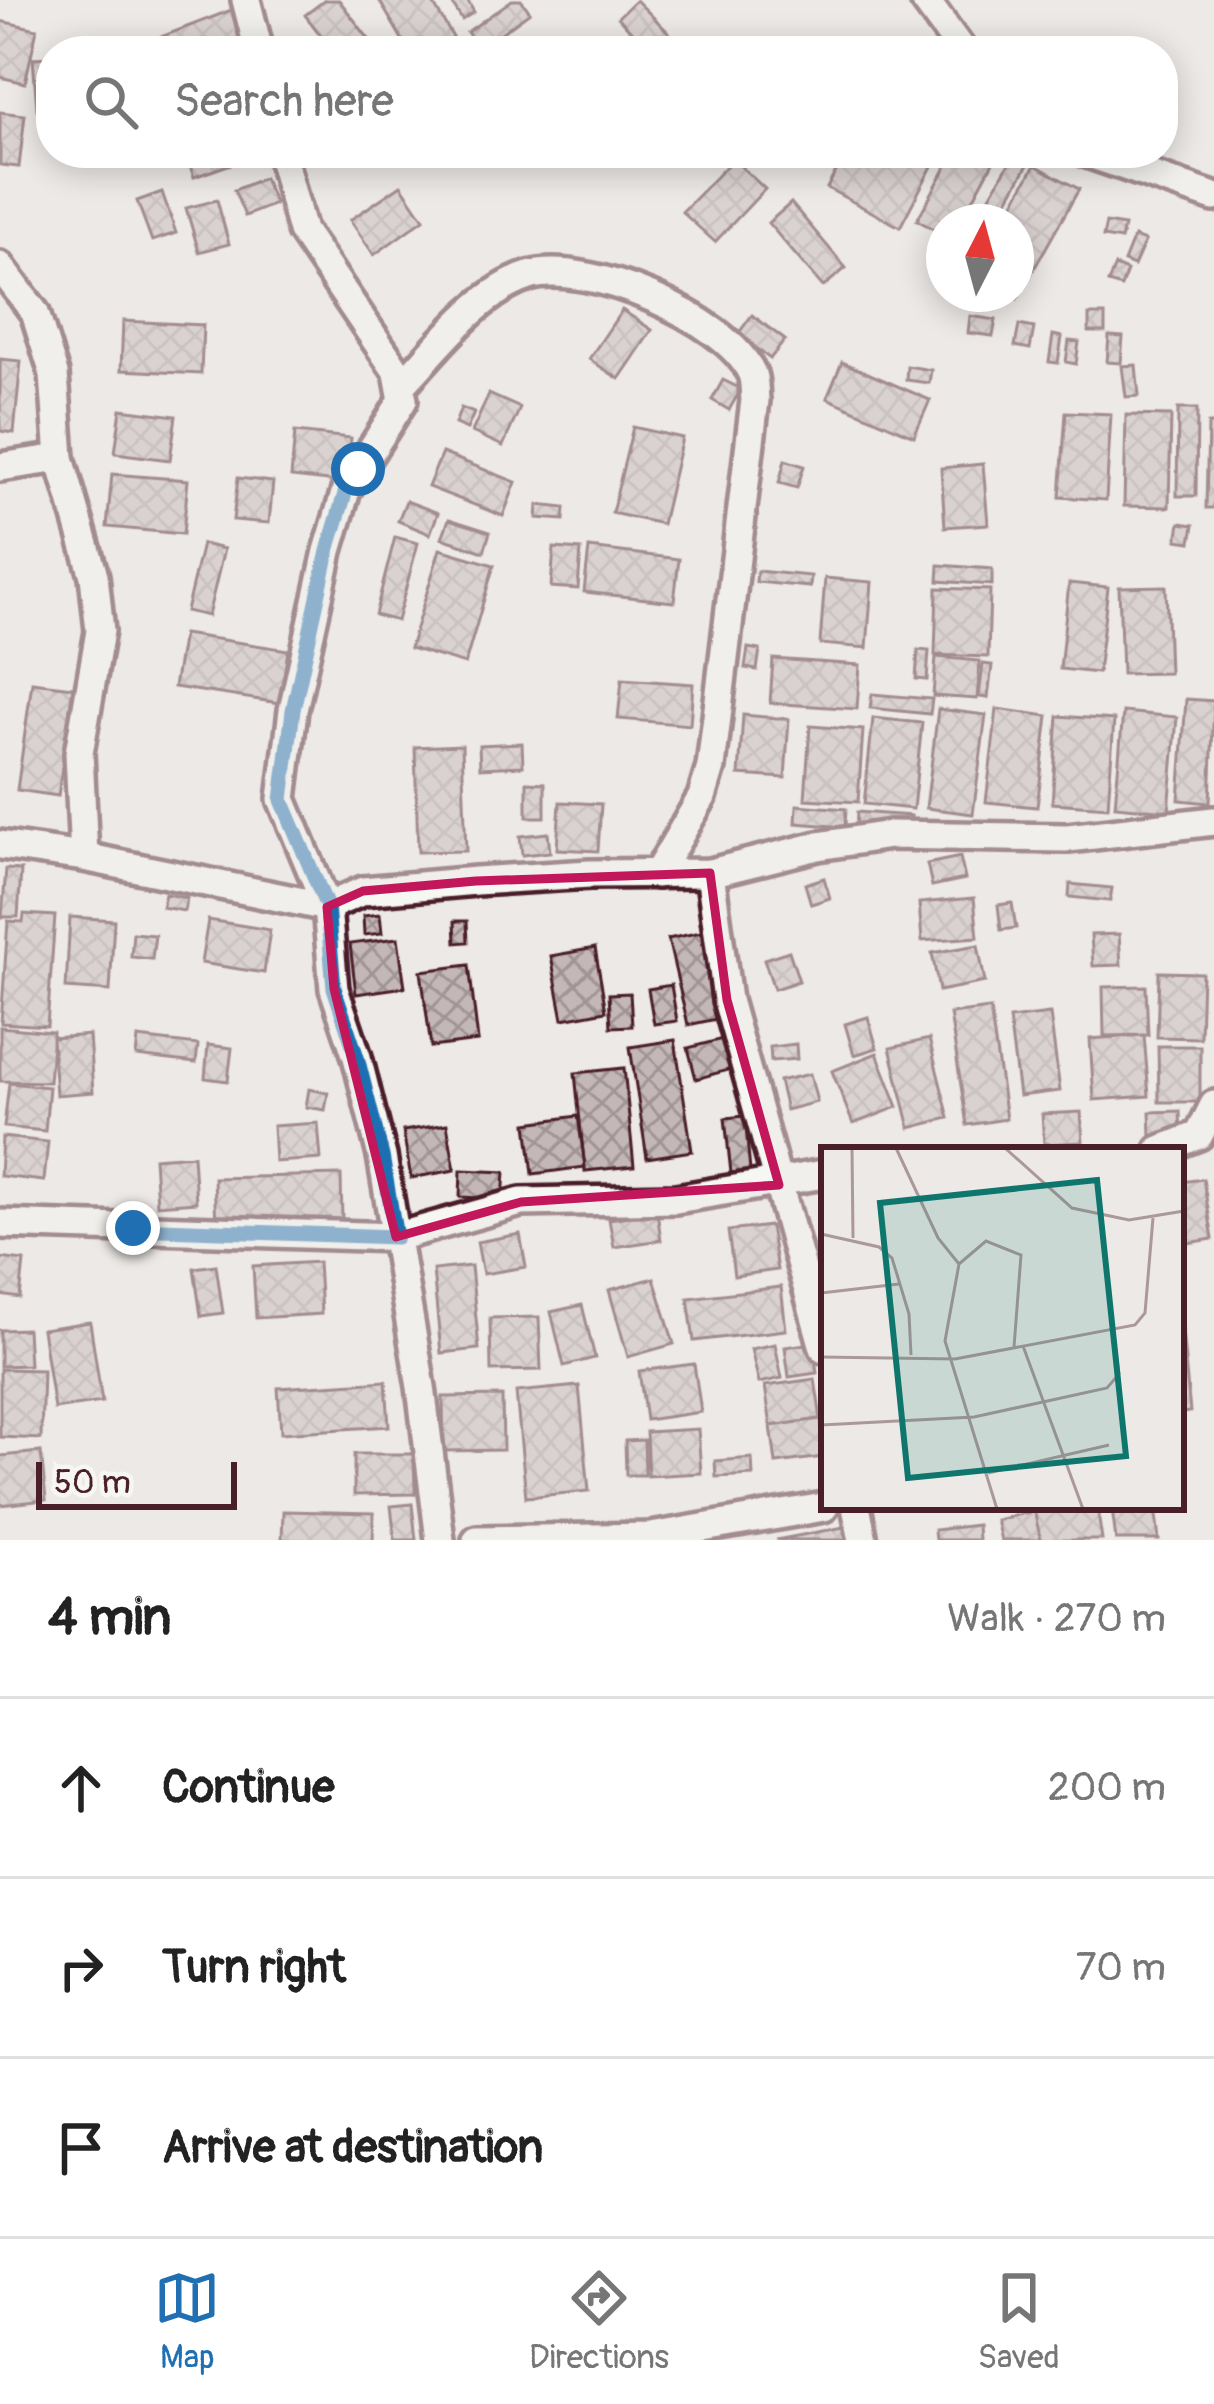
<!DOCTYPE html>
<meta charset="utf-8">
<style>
:root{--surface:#fff;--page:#f6f6f6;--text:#222;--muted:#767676;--line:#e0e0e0;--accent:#1f6fb2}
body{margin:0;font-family:Pangolin,sans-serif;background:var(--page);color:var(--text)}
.compass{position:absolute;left:926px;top:204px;width:108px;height:108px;border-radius:50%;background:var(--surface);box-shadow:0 6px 30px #0003;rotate:6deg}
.scale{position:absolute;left:36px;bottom:30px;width:201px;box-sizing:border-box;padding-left:12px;border:6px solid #4a1f2b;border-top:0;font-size:33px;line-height:42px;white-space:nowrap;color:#4a1f2b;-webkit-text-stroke:9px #f6f6f2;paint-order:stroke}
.stop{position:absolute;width:36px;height:36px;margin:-27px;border:9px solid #1f6fb2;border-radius:50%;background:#fff}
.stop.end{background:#1f6fb2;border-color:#fff;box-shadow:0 3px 12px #0008}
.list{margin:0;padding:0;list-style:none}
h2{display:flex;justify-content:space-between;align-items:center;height:156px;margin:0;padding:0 48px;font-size:51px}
h2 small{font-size:39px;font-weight:400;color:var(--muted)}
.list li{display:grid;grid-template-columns:78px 1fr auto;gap:36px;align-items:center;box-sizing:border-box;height:180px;padding:0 48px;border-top:3px solid var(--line)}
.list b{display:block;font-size:45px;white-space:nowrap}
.list em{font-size:39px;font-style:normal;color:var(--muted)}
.icon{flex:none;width:66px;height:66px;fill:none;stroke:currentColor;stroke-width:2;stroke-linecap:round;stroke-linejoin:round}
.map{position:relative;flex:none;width:1214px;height:1540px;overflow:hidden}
.search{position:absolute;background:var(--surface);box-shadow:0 6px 30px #0003;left:36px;right:36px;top:36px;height:132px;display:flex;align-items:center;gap:30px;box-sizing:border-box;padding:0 42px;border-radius:48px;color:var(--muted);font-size:45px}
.sheet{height:696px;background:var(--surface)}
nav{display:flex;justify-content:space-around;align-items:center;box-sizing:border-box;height:168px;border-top:3px solid var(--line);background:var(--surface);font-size:33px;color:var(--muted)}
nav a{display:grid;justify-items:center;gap:6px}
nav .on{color:var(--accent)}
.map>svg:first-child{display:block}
</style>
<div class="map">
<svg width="1214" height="1540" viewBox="0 0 1214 1540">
<defs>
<pattern id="building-cross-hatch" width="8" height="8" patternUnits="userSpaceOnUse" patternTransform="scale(3)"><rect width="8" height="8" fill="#c4b7b7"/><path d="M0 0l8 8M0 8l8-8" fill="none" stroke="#a19495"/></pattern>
</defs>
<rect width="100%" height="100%" fill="#ece9e6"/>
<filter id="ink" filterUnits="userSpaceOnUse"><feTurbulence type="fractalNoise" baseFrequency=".00833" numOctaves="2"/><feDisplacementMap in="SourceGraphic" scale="24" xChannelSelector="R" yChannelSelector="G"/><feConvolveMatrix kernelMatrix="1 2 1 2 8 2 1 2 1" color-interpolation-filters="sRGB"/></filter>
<g filter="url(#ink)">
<!-- building -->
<g fill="url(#building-cross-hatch)" stroke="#4a1f2b" stroke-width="3">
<polygon points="325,0 339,0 378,51 333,51 305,15"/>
<polygon points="379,0 431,0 461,51 409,51"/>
<polygon points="450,0 467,0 474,12 462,20"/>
<polygon points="512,0 521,0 530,12 479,49 467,32"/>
<polygon points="636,0 674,38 661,51 649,51 618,17"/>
<polygon points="234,9 248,45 234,51 163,51 158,38"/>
<polygon points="0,21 37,29 25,83 0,77"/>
<polygon points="51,57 51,108 37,109 33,58"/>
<polygon points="0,112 25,115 19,167 0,165"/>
<polygon points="152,153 176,153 178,160 157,168"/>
<polygon points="185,153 262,153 194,177"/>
<polygon points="846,153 939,153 900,227 827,188"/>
<polygon points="954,153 998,153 961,222 944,222 944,235 917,220"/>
<polygon points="1014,155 1029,163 995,222 975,222"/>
<polygon points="733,159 765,189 715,242 682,212"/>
<polygon points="1035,165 1079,189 1017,299 1007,294 1016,294 1016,222 1003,222"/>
<polygon points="264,178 275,204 245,216 234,190"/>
<polygon points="401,185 424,219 374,255 350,220"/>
<polygon points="162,192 176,233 152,241 137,201"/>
<polygon points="217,200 229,244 199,252 186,208"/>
<polygon points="791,203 846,268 823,287 768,223"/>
<polygon points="1106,223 1124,226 1121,240 1103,237"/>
<polygon points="1134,237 1145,241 1134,266 1124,262"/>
<polygon points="1115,266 1127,271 1121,287 1108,283"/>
<polygon points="622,310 652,330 619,379 589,359"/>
<polygon points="752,315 785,340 770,359 738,334"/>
<rect x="1089" y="315" width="16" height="17"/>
<polygon points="970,316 996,320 993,336 968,333"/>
<polygon points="123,321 203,325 201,374 121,370"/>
<polygon points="1019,325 1034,328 1030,349 1015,346"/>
<polygon points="1053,335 1062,337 1058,363 1049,362"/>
<polygon points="1109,336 1123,337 1121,363 1107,362"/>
<polygon points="1069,341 1079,342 1076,364 1066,362"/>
<polygon points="0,359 21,361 14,433 0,431"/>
<polygon points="842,362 930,400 914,436 827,398"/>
<polygon points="1136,365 1139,396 1126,397 1122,366"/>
<polygon points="907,366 931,370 929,383 906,380"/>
<polygon points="723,380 741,389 729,410 712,400"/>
<polygon points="489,394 520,408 503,446 472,432"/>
<polygon points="461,408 474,413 467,429 455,424"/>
<polygon points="121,409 176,416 170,460 115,453"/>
<polygon points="1178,409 1197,409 1196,496 1177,496"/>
<polygon points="1066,412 1111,414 1106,500 1060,497"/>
<polygon points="1126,415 1171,416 1169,507 1124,506"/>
<polygon points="1208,424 1214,424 1214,508 1206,508"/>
<polygon points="633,427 682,438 662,524 612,513"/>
<polygon points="295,432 351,438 347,483 291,477"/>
<polygon points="442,453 516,482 503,516 428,487"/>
<polygon points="785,460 804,466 797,488 779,483"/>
<polygon points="983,464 988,524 945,527 941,468"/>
<polygon points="112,474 188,480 183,534 107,527"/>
<polygon points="238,478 273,482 269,523 233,520"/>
<polygon points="406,501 438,513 430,534 398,521"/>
<polygon points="538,505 565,508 564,520 537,518"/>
<polygon points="449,519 490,532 484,552 442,538"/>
<polygon points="1180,523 1194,525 1191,542 1177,540"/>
<polygon points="395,537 418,543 397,621 375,615"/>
<polygon points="202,544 224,549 208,616 186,611"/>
<polygon points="554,548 581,550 578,589 551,587"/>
<polygon points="589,548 679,559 674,602 584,592"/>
<polygon points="440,549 494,565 465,664 410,648"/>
<polygon points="939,565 992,569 992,585 938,581"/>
<polygon points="757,571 811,576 810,587 756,582"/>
<polygon points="825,578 872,582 867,648 820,644"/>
<polygon points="1069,583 1108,587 1098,673 1060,669"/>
<polygon points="1166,586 1169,673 1122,674 1119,587"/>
<polygon points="937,588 990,590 988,657 935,655"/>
<polygon points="183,634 288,650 280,703 174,687"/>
<polygon points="748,648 760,650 757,670 745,668"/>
<polygon points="918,650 929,651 927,680 916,679"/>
<polygon points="936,657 980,661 977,699 933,696"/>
<polygon points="773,659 860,665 857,709 770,703"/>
<polygon points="983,664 992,665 988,698 979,697"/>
<polygon points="622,679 693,684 690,725 618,719"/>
<polygon points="32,682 73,687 58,796 17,790"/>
<polygon points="872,694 932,699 930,714 870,708"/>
<polygon points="1186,699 1214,701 1210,803 1179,800"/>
<polygon points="938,709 986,715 973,814 926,808"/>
<polygon points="997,709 1048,716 1037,807 986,802"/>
<polygon points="1123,712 1177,717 1169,811 1115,806"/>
<polygon points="743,715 789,719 785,778 739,775"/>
<polygon points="1058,716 1114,720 1108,807 1052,803"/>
<polygon points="873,718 922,723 913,809 864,804"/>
<polygon points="810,726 863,730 858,802 805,799"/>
<polygon points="522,743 523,766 480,768 479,745"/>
<polygon points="462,745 466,851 418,852 415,747"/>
<polygon points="527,782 545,783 545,817 527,817"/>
<polygon points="560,802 601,804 598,851 557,849"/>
<polygon points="797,805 846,809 845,827 796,823"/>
<polygon points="857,812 911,816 910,832 856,828"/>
<polygon points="548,833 550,852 522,855 520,836"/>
<polygon points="960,857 965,879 932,886 927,864"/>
<polygon points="6,869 21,870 18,917 2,917"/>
<polygon points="824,878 830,898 811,904 805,884"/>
<polygon points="1070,884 1112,888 1110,901 1069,897"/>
<polygon points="165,894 187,898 184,911 162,907"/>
<polygon points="974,898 978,937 922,941 919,903"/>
<polygon points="1012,903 1016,928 1001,930 998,905"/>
<polygon points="24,914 55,916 47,1026 1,1023 8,921 23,922"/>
<polygon points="380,914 382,933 364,935 363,916"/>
<polygon points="70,917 114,920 110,991 66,988"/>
<polygon points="208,920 270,930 264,973 201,963"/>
<polygon points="455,921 467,921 468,942 456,943"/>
<polygon points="701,932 721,1018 688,1025 668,939"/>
<polygon points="133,933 155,935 152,959 131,957"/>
<polygon points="1119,934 1121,965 1093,966 1091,935"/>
<polygon points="398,938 405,987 356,994 350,944"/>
<polygon points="978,945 985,982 939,991 932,953"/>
<polygon points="595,948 606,1011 563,1019 551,956"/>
<polygon points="789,951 799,981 774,989 764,959"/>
<polygon points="469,965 478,1041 431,1047 421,971"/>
<polygon points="1159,972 1202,973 1200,1038 1157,1037"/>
<polygon points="671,985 677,1021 654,1024 648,989"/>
<polygon points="1146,986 1148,1035 1104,1036 1103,987"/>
<polygon points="630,993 632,1026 611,1027 609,994"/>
<polygon points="990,1009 1006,1119 967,1125 950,1014"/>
<polygon points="1050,1014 1060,1091 1019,1096 1009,1019"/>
<polygon points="868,1017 877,1048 854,1055 845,1024"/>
<polygon points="0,1027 53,1032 49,1082 0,1081"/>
<polygon points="89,1035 93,1092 56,1095 52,1038"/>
<polygon points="1144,1035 1149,1096 1094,1100 1090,1039"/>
<polygon points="138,1038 198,1045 196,1063 136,1056"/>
<polygon points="726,1038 735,1068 696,1079 688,1048"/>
<polygon points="929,1039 949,1118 910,1128 890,1048"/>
<polygon points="675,1040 692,1151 647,1158 630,1047"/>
<polygon points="796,1044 797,1059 771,1061 770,1047"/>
<polygon points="208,1045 232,1048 228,1081 205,1078"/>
<polygon points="1158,1046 1200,1046 1200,1102 1159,1102"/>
<polygon points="877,1053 898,1107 853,1124 832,1071"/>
<polygon points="624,1068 634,1166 585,1171 575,1073"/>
<polygon points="810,1074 817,1102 786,1110 779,1081"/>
<polygon points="9,1083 49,1087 45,1131 4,1127"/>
<polygon points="309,1089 328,1093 325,1110 306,1107"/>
<polygon points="1180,1111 1181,1136 1151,1136 1150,1112"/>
<polygon points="1081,1112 1083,1142 1044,1144 1042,1114"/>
<polygon points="578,1116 585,1167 533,1174 527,1123"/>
<polygon points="745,1116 750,1171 731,1173 725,1118"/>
<polygon points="318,1123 321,1159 275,1162 273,1126"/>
<polygon points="447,1124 455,1170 411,1178 403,1131"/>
<polygon points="2,1137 48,1142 44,1181 0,1176"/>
<polygon points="193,1155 196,1202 157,1205 154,1158"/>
<polygon points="461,1170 505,1172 503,1199 460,1197"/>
<polygon points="341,1175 342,1221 216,1225 214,1178"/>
<polygon points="1203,1179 1213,1239 1181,1244 1181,1182"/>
<polygon points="657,1212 661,1240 614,1247 609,1219"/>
<polygon points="770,1226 777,1270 734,1276 728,1231"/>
<polygon points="520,1234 526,1267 483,1274 477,1242"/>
<polygon points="0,1258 24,1261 20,1298 0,1295"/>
<polygon points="318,1262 321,1314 256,1318 253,1266"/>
<polygon points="216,1265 223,1313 201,1316 194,1268"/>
<polygon points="471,1266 479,1349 441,1353 433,1270"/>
<polygon points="654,1278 674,1344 628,1357 609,1290"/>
<polygon points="781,1287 786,1330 694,1341 688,1298"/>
<polygon points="582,1305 595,1358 564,1366 551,1312"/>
<polygon points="539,1317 541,1370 491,1371 490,1318"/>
<polygon points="1181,1320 1190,1412 1181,1413"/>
<polygon points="90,1322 102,1402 54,1409 42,1329"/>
<polygon points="27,1329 29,1365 0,1366 0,1330"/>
<polygon points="813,1343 817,1373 789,1377 785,1347"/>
<polygon points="775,1344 782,1378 759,1383 751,1349"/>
<polygon points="694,1364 701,1412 646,1420 639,1371"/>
<polygon points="0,1369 43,1370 41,1439 0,1437"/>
<polygon points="815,1379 821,1419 771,1426 765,1386"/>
<polygon points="386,1381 389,1426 281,1433 278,1388"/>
<polygon points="579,1386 589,1491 526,1497 516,1392"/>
<polygon points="502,1396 503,1450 444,1451 443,1397"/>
<polygon points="821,1419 824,1457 776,1463 771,1426"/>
<polygon points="698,1429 701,1473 648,1476 646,1432"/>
<polygon points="644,1440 645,1475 626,1475 625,1441"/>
<polygon points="41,1452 46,1500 0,1505 0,1456"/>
<polygon points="354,1454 414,1454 415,1494 354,1495"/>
<polygon points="752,1458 753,1475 716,1477 715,1461"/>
<polygon points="412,1504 416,1540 395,1540 391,1506"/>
<polygon points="1056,1507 1097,1507 1102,1540 1039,1540 1034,1511"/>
<polygon points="1155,1507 1159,1540 1116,1540 1112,1509"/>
<polygon points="283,1511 374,1513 373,1540 282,1540"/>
<polygon points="1034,1511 1041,1540 1001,1540 996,1520"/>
<polygon points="977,1525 978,1540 935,1540 934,1530"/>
<polygon points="844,1527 846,1540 776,1540"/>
</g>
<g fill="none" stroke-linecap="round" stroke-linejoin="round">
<!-- minor casing -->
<g stroke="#4a1f2b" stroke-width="36">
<g id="minor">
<polyline points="246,0 259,51"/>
<polyline points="925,0 962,51"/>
<polyline points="281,153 302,231 398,373 403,400 346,490 328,551 293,710 282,799 327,907 334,989 357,1057 382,1156 421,1387 440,1540"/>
<polyline points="1087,153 1214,197"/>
<polyline points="0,266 35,313 54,374 60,458 94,576 100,631 79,753 84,857"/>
<path d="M402,385C438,348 478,292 529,276C586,259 726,318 751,372C755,379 754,391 755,400L711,767L702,797L657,874"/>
<polyline points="0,467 60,458"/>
<polyline points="0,845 84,857 327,907 363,891 476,881 590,874 710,873 818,846 890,835 1068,838 1214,821"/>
<polyline points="710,873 727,1000 824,1348"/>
<polyline points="1160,1150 1199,1135 1214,1105"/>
<polyline points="0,1224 396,1237 521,1202 676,1199 824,1174"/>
<polyline points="856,1507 863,1540"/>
<polyline points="477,1540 651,1537 824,1507"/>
</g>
</g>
<!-- minor -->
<use href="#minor" stroke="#f6f6f2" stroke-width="27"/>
</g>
</g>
<g fill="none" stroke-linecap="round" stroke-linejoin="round" filter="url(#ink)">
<!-- route -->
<polyline stroke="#1f6fb2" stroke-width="15" points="133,1228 396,1237 382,1156 357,1057 334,988 327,907 282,800 293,710 328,551 346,490 358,469"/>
</g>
<!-- marked area -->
<path d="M0 0H1214V1540H0ZM710,873L727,1000L779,1185L521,1202L396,1237L334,989L327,907L363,891L476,881Z" fill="#ece9e6" fill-opacity=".55" fill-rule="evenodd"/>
<path fill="none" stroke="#c2185b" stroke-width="9" stroke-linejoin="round" d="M710,873L727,1000L779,1185L521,1202L396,1237L334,989L327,907L363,891L476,881Z"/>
<!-- overview -->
<g transform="translate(821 1147)">
<rect width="363" height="363" fill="#ece9e6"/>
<path fill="none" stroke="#ab989b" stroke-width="3" d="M31,1L32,91M75,1L117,91L138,117L124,194L176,362M184,1L251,61L308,73L363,64M0,87L58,100L71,111L88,167L90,208M138,117L165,94L200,108L193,200M0,146L78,137M202,199L262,362M0,210L134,212L314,178L324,166L332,71M0,278L153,270L286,241L298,227L292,180M167,326L288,298"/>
<path fill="#0f766e" fill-opacity="0.15" stroke="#0f766e" stroke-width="6" d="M276,33L305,309L87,331L59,56Z"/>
<rect width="363" height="363" fill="none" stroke="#4a1f2b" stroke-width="6"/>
</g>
</svg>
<svg class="compass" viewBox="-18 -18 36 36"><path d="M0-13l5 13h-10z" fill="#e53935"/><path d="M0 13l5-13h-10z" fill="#767676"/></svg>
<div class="scale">50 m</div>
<div class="stop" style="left:358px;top:469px"></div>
<div class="stop end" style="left:133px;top:1228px"></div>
<div class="search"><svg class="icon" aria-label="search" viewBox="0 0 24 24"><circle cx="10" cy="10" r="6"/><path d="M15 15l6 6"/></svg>Search here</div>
</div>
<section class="sheet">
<h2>4 min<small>Walk · 270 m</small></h2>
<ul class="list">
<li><svg class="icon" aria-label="ahead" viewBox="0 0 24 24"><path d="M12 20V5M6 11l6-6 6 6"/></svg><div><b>Continue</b></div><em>200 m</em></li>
<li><svg class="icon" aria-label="right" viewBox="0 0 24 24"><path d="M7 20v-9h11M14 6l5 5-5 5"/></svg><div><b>Turn right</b></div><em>70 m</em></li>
<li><svg class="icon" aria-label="arrive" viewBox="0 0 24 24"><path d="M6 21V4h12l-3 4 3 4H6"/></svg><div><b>Arrive at destination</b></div></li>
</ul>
</section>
<nav>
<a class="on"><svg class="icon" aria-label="map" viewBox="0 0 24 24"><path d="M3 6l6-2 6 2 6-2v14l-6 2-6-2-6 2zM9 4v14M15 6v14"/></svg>Map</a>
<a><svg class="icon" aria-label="directions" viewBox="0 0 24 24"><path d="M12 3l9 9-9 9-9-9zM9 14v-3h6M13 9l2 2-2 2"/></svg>Directions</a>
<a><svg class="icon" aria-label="saved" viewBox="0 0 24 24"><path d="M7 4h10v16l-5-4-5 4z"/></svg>Saved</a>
</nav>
